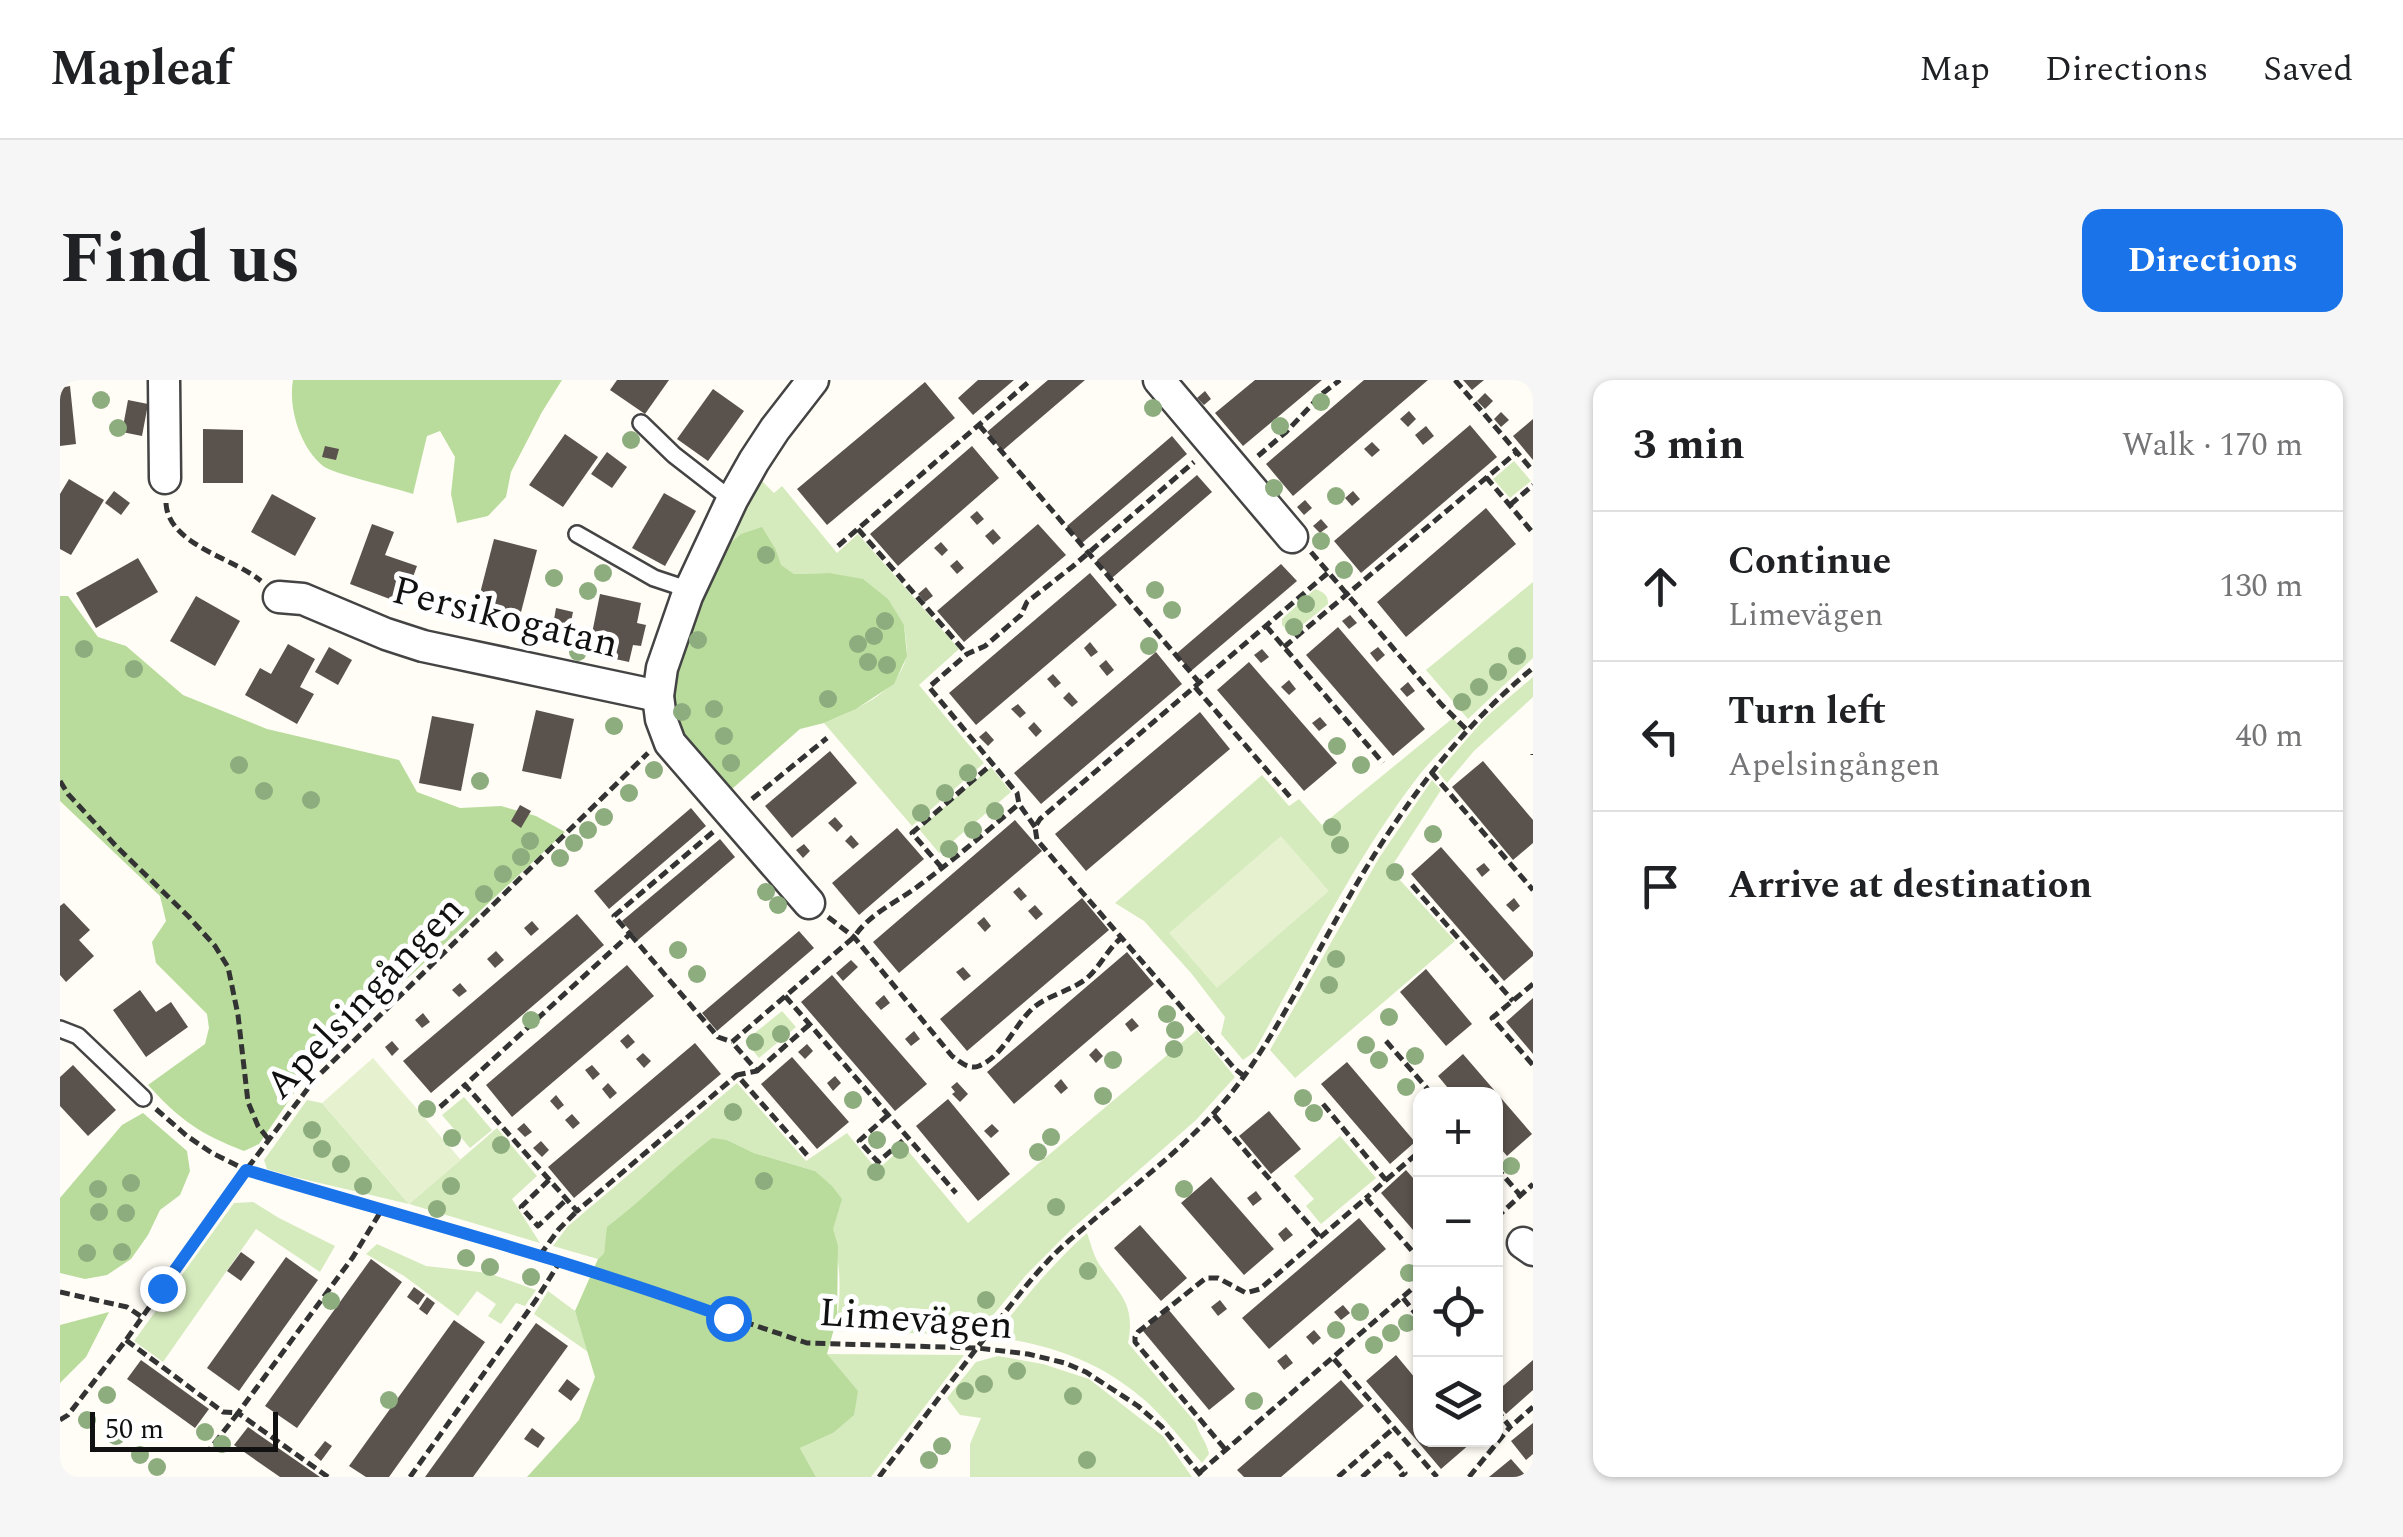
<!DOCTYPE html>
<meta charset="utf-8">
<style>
:root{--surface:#fff;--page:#f6f6f6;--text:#202124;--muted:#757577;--line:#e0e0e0;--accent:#1a73e8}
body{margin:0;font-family:Spectral,serif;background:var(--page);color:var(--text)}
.controls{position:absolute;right:30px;bottom:30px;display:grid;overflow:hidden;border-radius:20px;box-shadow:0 2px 8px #0004}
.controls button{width:90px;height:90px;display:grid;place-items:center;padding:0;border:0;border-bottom:2px solid var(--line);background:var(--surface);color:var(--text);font:50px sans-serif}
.scale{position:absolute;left:30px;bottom:25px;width:188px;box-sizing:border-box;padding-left:10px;border:5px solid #111;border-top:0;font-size:28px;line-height:35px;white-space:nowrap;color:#111;-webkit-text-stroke:8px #fff;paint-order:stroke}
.stop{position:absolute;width:30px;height:30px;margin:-22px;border:8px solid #1a73e8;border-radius:50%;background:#fff}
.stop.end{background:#1a73e8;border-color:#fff;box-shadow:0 2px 10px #0008}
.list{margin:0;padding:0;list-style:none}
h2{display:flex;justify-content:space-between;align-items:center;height:130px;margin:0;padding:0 40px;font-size:42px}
h2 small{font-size:32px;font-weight:400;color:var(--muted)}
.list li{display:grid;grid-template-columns:65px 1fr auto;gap:30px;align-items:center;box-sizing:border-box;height:150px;padding:0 40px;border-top:2px solid var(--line)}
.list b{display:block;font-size:38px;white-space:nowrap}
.list p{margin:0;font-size:32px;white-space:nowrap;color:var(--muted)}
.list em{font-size:32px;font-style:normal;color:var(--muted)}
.icon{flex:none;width:55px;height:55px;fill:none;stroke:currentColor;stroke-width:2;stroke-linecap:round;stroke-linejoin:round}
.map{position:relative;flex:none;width:1473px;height:1097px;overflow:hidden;border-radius:20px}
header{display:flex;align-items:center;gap:60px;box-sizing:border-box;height:140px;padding:0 50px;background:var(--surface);border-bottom:2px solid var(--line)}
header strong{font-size:48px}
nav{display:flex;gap:55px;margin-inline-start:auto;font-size:35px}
.intro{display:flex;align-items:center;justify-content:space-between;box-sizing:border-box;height:240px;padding:0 60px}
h1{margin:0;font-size:70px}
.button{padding:25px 45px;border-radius:20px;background:var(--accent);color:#fff;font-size:35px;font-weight:700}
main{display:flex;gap:60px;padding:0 60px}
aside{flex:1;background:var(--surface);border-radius:20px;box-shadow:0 2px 8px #0004}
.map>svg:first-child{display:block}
</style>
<header>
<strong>Mapleaf</strong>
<nav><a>Map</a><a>Directions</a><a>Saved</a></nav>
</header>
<div class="intro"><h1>Find us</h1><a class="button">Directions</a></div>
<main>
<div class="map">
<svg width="1473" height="1097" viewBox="0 0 1473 1097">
<rect width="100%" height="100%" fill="#fffdf5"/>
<!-- green -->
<g fill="#d5ebbd">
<polygon points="1454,81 1471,101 1450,118 1433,99"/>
<path d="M701,100L714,113L722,106L777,173L798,154L899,269L859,305L924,383L852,446L764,343C794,330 837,314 846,278C848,269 845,255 844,245L769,193L734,194L720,185L716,170L665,168L685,126Z"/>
<polygon points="1473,202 1473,278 1408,339 1366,290"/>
<path d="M1255,209C1263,212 1268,214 1268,224L1234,252L1228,251L1222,245V239Z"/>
<polygon points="1473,297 1473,317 1414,371 1387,403 1378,392 1427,336"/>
<path d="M1393,338L1402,349C1388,364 1373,378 1360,394C1294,479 1247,578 1194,672L1183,680L1161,654L1165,637L1131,593L1084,541L1055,523L1202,395L1229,426L1239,419L1262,445Z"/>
<polygon points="931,387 951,412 879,473 859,449"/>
<polygon points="1372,400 1381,410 1330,489 1395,561 1235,698 1210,670 1319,478"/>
<polygon points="722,631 736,647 699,678 685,661"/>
<path d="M1137,650L1175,697L1136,740L1013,848L966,895L917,955L774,951C789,893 771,845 755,791L694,773L667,760L548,847L544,873L538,879L493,866L508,846L677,703L746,781L787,753L817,790L844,766L908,843Z"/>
<polygon points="404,717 432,750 410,768 382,735"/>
<polygon points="247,720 262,723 349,824 437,748 477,796 452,819 480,863 349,824 230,796 207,789 204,780"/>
<polygon points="1280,756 1316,798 1261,844 1246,826 1254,819 1234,796"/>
<polygon points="193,822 219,838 275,866 260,892 196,849 103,982 74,961 174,823"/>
<path d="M1027,853C1031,864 1033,874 1039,884C1059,914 1076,923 1068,963L1136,1043C1139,1055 1147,1062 1149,1074L1142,1083C1124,1063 1108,1042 1089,1024C1044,983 994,965 934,957C963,920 992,884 1027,853Z"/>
<polygon points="317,864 366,886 428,893 476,910 465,926 456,923 441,944 428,936 436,924 417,911 398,936 344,896 306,874"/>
<polygon points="488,911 515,931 528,972 474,934"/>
<polygon points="767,974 904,975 811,1097 756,1097 740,1068 773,1053 779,991"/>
<polygon points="938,976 983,984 1029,999 1103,1056 1132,1097 910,1097 910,1064 921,1038 900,1035 887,1018 916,982"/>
</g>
<!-- forest -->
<g fill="#b9dc9c">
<path d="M233,0H502L482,32L451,92L446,117L428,136L397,143L391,114L395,77L380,51L367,56L353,114C336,108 273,94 263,86C240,67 228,28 233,0Z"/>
<polygon points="702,147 716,170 721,185 734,194 769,193 803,199 828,219 844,245 847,276 834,304 796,329 764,343 740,349 672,409 654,397 619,352 613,306 618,284 665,168 681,154"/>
<path d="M0,216H8L38,257L66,266L123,315L207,349L339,380L357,412L400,428L441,426L476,436L505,452L252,687L199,764L184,771C140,754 120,740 88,705L145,664L149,648L147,634L96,583L92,562L106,541L100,516L0,421Z"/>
<polygon points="83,733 127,771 130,791 120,815 100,830 88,855 71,879 47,895 25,899 0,893 0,818 62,745"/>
<path d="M652,758L667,760L694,773L755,791L772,806L782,819L773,849L778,866L777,938L767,974L798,1011L794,1035L773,1053L740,1068L756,1097H467L519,1040L535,997L515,931L538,879L544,873L547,847C584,819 615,786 652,758Z"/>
<polygon points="49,932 26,977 0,1003 0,945"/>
</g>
<!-- pitch -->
<g fill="#e6f2cf">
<polygon points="1221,456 1269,511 1157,608 1109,553"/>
<polygon points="313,678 401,780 349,824 262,723"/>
</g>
<!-- building -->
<g fill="#5a524d">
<polygon points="557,0 609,0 585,34 550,10"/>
<polygon points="918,0 954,0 913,35 898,18"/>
<polygon points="988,0 1025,0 942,71 927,52"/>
<polygon points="1195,0 1262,0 1183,66 1155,33"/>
<polygon points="1304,0 1368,0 1233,116 1206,84"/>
<polygon points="1403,0 1424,0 1412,10"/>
<polygon points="865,2 895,38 767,145 737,109"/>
<polygon points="10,6 16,64 0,66 0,8"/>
<polygon points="653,9 684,31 648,81 617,59"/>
<polygon points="1145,11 1151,19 1144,25 1137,18"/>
<polygon points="1425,13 1433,21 1425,29 1417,21"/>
<polygon points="68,20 88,24 82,56 62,52"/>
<polygon points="1349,31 1356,39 1348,47 1340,39"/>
<polygon points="1441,32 1449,40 1441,47 1434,39"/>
<polygon points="1473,39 1473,80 1453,56"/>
<polygon points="1410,45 1437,77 1301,193 1274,161"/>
<polygon points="1366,46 1374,56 1363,65 1355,55"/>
<polygon points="143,49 183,50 183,103 143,103"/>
<polygon points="505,54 538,77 503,127 469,105"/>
<polygon points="1112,56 1127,74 1022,163 1007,146"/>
<polygon points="1312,62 1320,70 1312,77 1304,69"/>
<polygon points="265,66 279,69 276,80 262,77"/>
<polygon points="912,66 939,98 838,186 810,154"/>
<polygon points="547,72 567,87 552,108 531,94"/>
<polygon points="1137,95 1152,112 1052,198 1037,180"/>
<polygon points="9,99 44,120 11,175 0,169 0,114"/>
<polygon points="54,111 70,123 61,135 45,123"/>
<polygon points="1293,111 1300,119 1292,126 1285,118"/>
<polygon points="604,113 636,131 605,186 572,168"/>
<polygon points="212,114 256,138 235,176 191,152"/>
<polygon points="1245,120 1252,128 1244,135 1237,127"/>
<polygon points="1426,128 1456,164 1346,257 1317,222"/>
<polygon points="917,131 924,139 917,145 910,137"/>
<polygon points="1261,139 1268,147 1260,153 1253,146"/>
<polygon points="312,144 334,152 325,175 357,186 343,224 290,204"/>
<polygon points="978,144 1006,175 904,262 877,231"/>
<polygon points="933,149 941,158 933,165 925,156"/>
<polygon points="434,159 477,170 460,236 417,225"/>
<polygon points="881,162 888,170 882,176 874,168"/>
<polygon points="78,178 98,212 36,248 16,213"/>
<polygon points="897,180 904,188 897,194 890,186"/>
<polygon points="1221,184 1237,201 1131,291 1116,274"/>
<polygon points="1030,193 1057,225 916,345 889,313"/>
<polygon points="866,207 873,216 865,222 858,214"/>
<polygon points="540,214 581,223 577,243 586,245 581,266 573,265 569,282 528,273"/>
<polygon points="136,216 180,241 155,286 110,261"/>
<polygon points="496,228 513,232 506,266 490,263"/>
<polygon points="1290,235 1297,243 1289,249 1282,241"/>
<polygon points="1278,247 1365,349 1333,376 1246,275"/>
<polygon points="1030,262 1038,272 1031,277 1024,268"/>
<polygon points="228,264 255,279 240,307 254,314 237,344 185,315 200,288 211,294"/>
<polygon points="269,267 292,280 278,305 255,292"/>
<polygon points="1318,267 1325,275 1317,282 1310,273"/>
<polygon points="1202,269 1209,277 1201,283 1194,275"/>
<polygon points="1096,272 1122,304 981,424 954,393"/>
<polygon points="1046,280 1054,290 1047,296 1039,286"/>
<polygon points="1189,282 1277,383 1244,411 1157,310"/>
<polygon points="993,294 1001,303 995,308 987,299"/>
<polygon points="1229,300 1236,309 1229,315 1221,307"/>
<polygon points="1348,302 1355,311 1347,317 1340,309"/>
<polygon points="1009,312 1018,322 1012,327 1003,318"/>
<polygon points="958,324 966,333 960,338 951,329"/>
<polygon points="476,330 514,339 501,399 462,391"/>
<polygon points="1140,332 1170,369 1026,491 995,454"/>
<polygon points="372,336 414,344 401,411 359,403"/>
<polygon points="1260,337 1267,345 1259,351 1252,343"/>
<polygon points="974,342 982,351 976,357 968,348"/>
<polygon points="926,351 934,360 928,366 919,357"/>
<polygon points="770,371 797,403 732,458 705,426"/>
<polygon points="1423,381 1473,440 1473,463 1453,480 1392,407"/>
<polygon points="460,425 471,431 461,448 451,441"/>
<polygon points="631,428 646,446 549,529 534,511"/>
<polygon points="775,437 783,446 777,452 768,443"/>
<polygon points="955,440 982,471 839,593 813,562"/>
<polygon points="837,448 864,479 799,535 772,503"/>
<polygon points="791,455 799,464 793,469 785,461"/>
<polygon points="660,459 675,477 578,560 562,541"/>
<polygon points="744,464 750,471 743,478 736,470"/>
<polygon points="1381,467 1473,572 1473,576 1444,601 1351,494"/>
<polygon points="1424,483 1430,490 1422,497 1416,489"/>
<polygon points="959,507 967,516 961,521 953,512"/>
<polygon points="1022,518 1049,550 907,671 880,639"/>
<polygon points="1454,518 1460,526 1453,532 1446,525"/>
<polygon points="4,523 30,550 19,560 34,576 6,602 0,595 0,526"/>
<polygon points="975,525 983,534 976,540 968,531"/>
<polygon points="517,534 544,565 371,713 343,681"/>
<polygon points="924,537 931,546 925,552 917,543"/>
<polygon points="472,541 479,549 471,556 464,548"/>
<polygon points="739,551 754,568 657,651 642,633"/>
<polygon points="436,571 444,580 435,588 427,579"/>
<polygon points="1067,572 1094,604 954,724 927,692"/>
<polygon points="791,580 798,587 783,601 776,593"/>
<polygon points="567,585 594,616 452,737 426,705"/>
<polygon points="903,587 911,596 904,601 896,592"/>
<polygon points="1366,589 1412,644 1386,666 1340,612"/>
<polygon points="772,595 867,704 835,731 741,622"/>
<polygon points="400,603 407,611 399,617 392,610"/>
<polygon points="80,610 96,632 111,622 128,647 86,677 53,630"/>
<polygon points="824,615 830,623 821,630 815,623"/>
<polygon points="1473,618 1473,674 1446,642"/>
<polygon points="363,633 370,642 362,648 355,640"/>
<polygon points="1072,638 1079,646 1071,652 1065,644"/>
<polygon points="854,651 860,659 851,666 845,659"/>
<polygon points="568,654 575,662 567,669 560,661"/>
<polygon points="332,661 339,669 332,676 325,667"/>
<polygon points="635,663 661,694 514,818 488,787"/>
<polygon points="747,664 753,671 745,679 738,672"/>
<polygon points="1036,668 1043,676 1036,683 1029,675"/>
<polygon points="583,673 591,681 584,688 576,679"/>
<polygon points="1403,674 1472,754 1447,776 1436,763 1436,714 1393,714 1378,696"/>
<polygon points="732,677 789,742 757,769 701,704"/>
<polygon points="1287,682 1355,762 1330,784 1261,704"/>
<polygon points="13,685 56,730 28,756 0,726 0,697"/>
<polygon points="532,685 540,694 533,700 525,690"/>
<polygon points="775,696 781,703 773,711 767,703"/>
<polygon points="1001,699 1008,708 1001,714 994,706"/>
<polygon points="897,702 908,714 900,722 892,714 895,712 891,707"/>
<polygon points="548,703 557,713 550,719 542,709"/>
<polygon points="496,715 504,725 498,730 490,721"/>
<polygon points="888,719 950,794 918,821 856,746"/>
<polygon points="1209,731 1241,769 1211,794 1179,756"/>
<polygon points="512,734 520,743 513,749 505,740"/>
<polygon points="464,743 472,752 465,757 457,749"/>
<polygon points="932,744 939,751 931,758 924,751"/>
<polygon points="481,761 489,770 482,777 473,768"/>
<polygon points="1346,790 1360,806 1360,858 1321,813"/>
<polygon points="1151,797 1214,869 1184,895 1121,823"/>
<polygon points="1196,811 1202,819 1193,826 1187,818"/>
<polygon points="1299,838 1326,869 1209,969 1182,938"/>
<polygon points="1080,845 1127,898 1101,921 1054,868"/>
<polygon points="1226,847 1233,855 1224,862 1218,854"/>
<polygon points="181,872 195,882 181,901 167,891"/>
<polygon points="226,877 258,900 179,1011 147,988"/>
<polygon points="311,879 342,902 237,1048 205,1026"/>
<polygon points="354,907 365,915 358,925 347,917"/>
<polygon points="367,917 375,923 367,935 359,929"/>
<polygon points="1160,920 1167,929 1158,936 1151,927"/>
<polygon points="1283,925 1290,933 1281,940 1274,932"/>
<polygon points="1108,929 1175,1009 1149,1030 1083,951"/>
<polygon points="394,940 425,962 329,1097 306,1097 289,1086"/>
<polygon points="476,943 508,966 413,1097 365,1097"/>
<polygon points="1254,950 1261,958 1253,965 1246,957"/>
<polygon points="1226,974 1233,983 1224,990 1217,981"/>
<polygon points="1336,975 1360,1004 1360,1060 1408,1060 1411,1063 1381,1089 1306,1001"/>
<polygon points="81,980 149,1029 135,1048 67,999"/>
<polygon points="1473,980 1473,1010 1446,1034 1436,1022 1436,1012"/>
<polygon points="507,999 520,1009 511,1021 498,1011"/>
<polygon points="1281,1000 1304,1026 1221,1097 1184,1097 1177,1090"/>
<polygon points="1473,1043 1473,1074 1466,1080 1451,1061"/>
<polygon points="188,1047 260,1097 220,1097 174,1065"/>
<polygon points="472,1048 485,1058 478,1068 464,1059"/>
<polygon points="265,1061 272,1066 261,1081 254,1075"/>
<polygon points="1451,1079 1467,1097 1429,1097"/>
</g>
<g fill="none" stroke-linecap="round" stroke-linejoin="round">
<!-- lane casing -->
<g stroke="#444" stroke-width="20">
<g id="lane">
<polyline points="581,43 614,75 672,120"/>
<polyline points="517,154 594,198 630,210"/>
<polyline points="0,649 18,656 83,718"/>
</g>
</g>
<!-- street casing -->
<g stroke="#444" stroke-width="35">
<g id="street">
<polyline points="104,0 105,98"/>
<polyline points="1099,0 1232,157"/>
<polyline points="219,217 243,219 326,254 363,266 598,316"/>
<polyline points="749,523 610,363 601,339 598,316 602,288 627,216 672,120 694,81 715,49 753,0"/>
<polyline points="1463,863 1473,870"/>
</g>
</g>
<!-- path -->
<g stroke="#333" stroke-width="5" stroke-dasharray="10 5" stroke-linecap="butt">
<polyline points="1395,0 1473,91"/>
<polyline points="919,45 1138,301"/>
<polyline points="1198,76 1226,52 1263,13 1280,0"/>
<polyline points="1426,97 1473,153"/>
<path d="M106,123C108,165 174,178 201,201"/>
<polyline points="1450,125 1473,105"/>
<polyline points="798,149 907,274"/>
<polyline points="778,166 971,0"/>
<polyline points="1251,172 1381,324 1407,350"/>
<polyline points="1206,246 1323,383"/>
<polyline points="1224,267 1457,72"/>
<polyline points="1135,307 1231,418"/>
<polyline points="1473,374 1473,375"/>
<polyline points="1371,392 1473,510"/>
<polyline points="0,401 8,414 57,467 129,537 155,566 168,587 178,635 188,722 198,746 209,760"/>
<polyline points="692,419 767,358"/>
<polyline points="975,447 959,424 957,413 951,406 869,307 907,274 925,266 961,235 967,222 1012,187 1134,82"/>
<polyline points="653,452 554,536 570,554 405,705 517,831 677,695"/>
<polyline points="882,488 852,453 933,383"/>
<polyline points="1352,505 1453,621"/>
<path d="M768,537L794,557L892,676C900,682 909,690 919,686C943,676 954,646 972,629C987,615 1009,612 1026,599C1040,587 1047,570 1061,558"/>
<polyline points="570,554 658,657 672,662"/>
<polyline points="1473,604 1432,638 1473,685"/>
<polyline points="725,616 896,813"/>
<polyline points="1326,661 1372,714"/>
<polyline points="697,691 750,644"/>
<polyline points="1184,696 1175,689 977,460 975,447 980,439 1269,192"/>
<polyline points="1263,724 1326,800 1306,818"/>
<polyline points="380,727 405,705"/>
<polyline points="96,729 127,756 152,773 186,790 321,831 501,880 747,963 917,968 968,974 1005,983 1026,992 1078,1026 1102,1047 1142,1097"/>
<polyline points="828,735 799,761 818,782 846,758"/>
<polyline points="1154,735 1260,857"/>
<path d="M747,775L677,695L697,691L672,662L794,557C811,532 838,522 861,504C895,479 927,451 959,424"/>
<polyline points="1436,787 1460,815"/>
<polyline points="489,800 461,827 478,846 506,820"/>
<polyline points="1326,800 1360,771"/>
<polyline points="1436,838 1473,804"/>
<polyline points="480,875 499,849 517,831"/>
<polyline points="0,912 67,927 82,937"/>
<polyline points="1343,918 1360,939"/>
<polyline points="66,960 163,1032 178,1033 150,1069"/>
<polyline points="1274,979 1377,1097"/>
<polyline points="1436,1029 1450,1047 1473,1027"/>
<polyline points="0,1040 8,1035 66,960 186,790 255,699 588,373"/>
<polyline points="1165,1069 1075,962 1075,957 1078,952 1146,898 1158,898 1186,913 1200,909 1306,818 1360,880"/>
<polyline points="1139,1093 1360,902"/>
<polyline points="268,1097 178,1033 293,877 321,831"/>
<polyline points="350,1097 476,920 501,880"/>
<path d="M819,1097C857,1047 895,996 934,946C951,925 968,902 987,882C1002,865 1021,851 1038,836C1090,793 1146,750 1185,695C1223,641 1252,581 1285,524C1335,436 1394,353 1473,288"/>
<polyline points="1278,1097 1334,1048"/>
<polyline points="1302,1097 1328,1074 1345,1093 1340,1097"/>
<polyline points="1409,1097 1450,1047"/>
</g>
<!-- lane -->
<use href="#lane" stroke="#fff" stroke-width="15"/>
<!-- street -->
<use href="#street" stroke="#fff" stroke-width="30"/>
</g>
<!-- trees -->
<g fill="#8dad7f">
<circle cx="41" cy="20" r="9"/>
<circle cx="1261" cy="22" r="9"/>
<circle cx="1093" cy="28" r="9"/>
<circle cx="1220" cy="46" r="9"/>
<circle cx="58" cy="48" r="9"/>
<circle cx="571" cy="60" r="9"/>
<circle cx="1214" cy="108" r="9"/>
<circle cx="1276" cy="116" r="9"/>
<circle cx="1261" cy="161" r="9"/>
<circle cx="706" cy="175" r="9"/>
<circle cx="1284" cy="190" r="9"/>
<circle cx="543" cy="193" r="9"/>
<circle cx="494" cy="198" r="9"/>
<circle cx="1095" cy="210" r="9"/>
<circle cx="528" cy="211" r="9"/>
<circle cx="1246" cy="224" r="9"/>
<circle cx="1112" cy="230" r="9"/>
<circle cx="825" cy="241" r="9"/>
<circle cx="1234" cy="247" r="9"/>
<circle cx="814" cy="256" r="9"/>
<circle cx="638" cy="260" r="9"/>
<circle cx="798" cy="264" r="9"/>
<circle cx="1089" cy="266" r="9"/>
<circle cx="24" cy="269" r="9"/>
<circle cx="518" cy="272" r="9"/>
<circle cx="1457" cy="276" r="9"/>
<circle cx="808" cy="282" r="9"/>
<circle cx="827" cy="285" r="9"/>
<circle cx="74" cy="289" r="9"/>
<circle cx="1438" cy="292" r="9"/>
<circle cx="1419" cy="307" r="9"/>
<circle cx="768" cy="319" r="9"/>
<circle cx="1402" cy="322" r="9"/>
<circle cx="654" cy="329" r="9"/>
<circle cx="622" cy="332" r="9"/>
<circle cx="554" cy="346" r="9"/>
<circle cx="664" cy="356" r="9"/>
<circle cx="1277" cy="366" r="9"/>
<circle cx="671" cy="383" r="9"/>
<circle cx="179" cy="385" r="9"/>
<circle cx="1301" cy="385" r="9"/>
<circle cx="594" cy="390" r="9"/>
<circle cx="908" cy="393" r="9"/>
<circle cx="420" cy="401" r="9"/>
<circle cx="204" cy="411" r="9"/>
<circle cx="569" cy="413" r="9"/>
<circle cx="885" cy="413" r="9"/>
<circle cx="251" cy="420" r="9"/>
<circle cx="935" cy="431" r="9"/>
<circle cx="861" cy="433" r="9"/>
<circle cx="544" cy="437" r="9"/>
<circle cx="1272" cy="447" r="9"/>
<circle cx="528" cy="450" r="9"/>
<circle cx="913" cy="450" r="9"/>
<circle cx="1373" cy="454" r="9"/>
<circle cx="470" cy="461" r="9"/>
<circle cx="514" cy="463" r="9"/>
<circle cx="1280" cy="465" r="9"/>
<circle cx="889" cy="469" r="9"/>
<circle cx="461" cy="477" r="9"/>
<circle cx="500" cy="478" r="9"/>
<circle cx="1335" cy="492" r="9"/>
<circle cx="443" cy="494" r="9"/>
<circle cx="706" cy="512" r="9"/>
<circle cx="424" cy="514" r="9"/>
<circle cx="718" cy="525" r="9"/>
<circle cx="389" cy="540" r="9"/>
<circle cx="618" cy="570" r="9"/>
<circle cx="1276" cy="579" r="9"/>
<circle cx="637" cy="594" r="9"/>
<circle cx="1269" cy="605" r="9"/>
<circle cx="1107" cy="634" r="9"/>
<circle cx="1329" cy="637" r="9"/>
<circle cx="471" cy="640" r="9"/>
<circle cx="287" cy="644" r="9"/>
<circle cx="1115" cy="650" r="9"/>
<circle cx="721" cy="654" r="9"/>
<circle cx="695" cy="662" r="9"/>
<circle cx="1306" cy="665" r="9"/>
<circle cx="262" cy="668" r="9"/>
<circle cx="1114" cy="669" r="9"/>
<circle cx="1355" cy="676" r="9"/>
<circle cx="1053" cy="680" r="9"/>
<circle cx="1319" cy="680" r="9"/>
<circle cx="1346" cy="707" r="9"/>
<circle cx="1043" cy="716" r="9"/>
<circle cx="1243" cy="718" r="9"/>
<circle cx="793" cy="720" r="9"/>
<circle cx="367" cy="729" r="9"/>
<circle cx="673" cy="732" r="9"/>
<circle cx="1254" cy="733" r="9"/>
<circle cx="252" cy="750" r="9"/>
<circle cx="991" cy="757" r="9"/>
<circle cx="392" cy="758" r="9"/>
<circle cx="817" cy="760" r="9"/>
<circle cx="441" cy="765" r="9"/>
<circle cx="262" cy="769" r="9"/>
<circle cx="840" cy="770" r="9"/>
<circle cx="978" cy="772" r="9"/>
<circle cx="281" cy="784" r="9"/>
<circle cx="1451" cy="786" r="9"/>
<circle cx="816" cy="792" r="9"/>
<circle cx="704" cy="801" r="9"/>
<circle cx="71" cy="803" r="9"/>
<circle cx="303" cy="806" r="9"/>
<circle cx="391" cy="806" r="9"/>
<circle cx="38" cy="809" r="9"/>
<circle cx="1124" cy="809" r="9"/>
<circle cx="996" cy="827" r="9"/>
<circle cx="377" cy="829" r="9"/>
<circle cx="39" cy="832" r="9"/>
<circle cx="66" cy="833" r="9"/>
<circle cx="62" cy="872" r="9"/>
<circle cx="27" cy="873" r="9"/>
<circle cx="406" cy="878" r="9"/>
<circle cx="430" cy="887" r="9"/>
<circle cx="1028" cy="891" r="9"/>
<circle cx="1349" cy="893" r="9"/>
<circle cx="471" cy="897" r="9"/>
<circle cx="926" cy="920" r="9"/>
<circle cx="271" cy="921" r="9"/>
<circle cx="1300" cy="932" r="9"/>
<circle cx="1347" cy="943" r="9"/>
<circle cx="1276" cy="950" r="9"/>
<circle cx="1331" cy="953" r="9"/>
<circle cx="1314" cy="965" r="9"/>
<circle cx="957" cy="991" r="9"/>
<circle cx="924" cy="1004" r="9"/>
<circle cx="905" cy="1011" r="9"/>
<circle cx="47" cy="1015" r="9"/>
<circle cx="1013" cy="1016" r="9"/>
<circle cx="329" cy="1020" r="9"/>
<circle cx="1194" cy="1021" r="9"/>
<circle cx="27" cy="1040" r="9"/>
<circle cx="145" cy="1052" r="9"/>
<circle cx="56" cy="1056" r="9"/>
<circle cx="162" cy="1064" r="9"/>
<circle cx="882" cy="1066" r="9"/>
<circle cx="80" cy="1075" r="9"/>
<circle cx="869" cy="1080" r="9"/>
<circle cx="1027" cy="1080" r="9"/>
<circle cx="97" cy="1087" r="9"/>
</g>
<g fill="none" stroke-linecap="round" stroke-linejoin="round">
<!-- route -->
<path stroke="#1a73e8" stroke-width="12" d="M102,908L186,790C347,838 510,880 668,938"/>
</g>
<g text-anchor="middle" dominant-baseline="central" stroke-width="10" stroke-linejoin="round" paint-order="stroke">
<!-- street labels -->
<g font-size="40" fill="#111" stroke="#fff">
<text transform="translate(445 238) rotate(14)">Persikogatan</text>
<text transform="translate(305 618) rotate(-46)">Apelsingången</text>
<text transform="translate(856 940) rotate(4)">Limevägen</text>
</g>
</g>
</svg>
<div class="controls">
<button>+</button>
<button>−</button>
<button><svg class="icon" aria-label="locate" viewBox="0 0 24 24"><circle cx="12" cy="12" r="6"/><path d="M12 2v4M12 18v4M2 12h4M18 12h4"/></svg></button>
<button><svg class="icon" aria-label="layers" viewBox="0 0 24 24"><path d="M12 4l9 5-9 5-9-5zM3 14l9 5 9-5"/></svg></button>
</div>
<div class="scale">50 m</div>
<div class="stop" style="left:668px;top:938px"></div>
<div class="stop end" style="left:102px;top:908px"></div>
</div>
<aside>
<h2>3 min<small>Walk · 170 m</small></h2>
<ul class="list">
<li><svg class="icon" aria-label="ahead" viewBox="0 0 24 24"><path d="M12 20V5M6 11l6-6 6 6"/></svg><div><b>Continue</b><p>Limevägen</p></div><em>130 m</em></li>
<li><svg class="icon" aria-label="left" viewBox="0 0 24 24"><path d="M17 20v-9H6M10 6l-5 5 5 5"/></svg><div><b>Turn left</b><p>Apelsingången</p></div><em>40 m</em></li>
<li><svg class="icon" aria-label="arrive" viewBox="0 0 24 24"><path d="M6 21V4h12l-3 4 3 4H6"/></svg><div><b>Arrive at destination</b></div></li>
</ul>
</aside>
</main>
